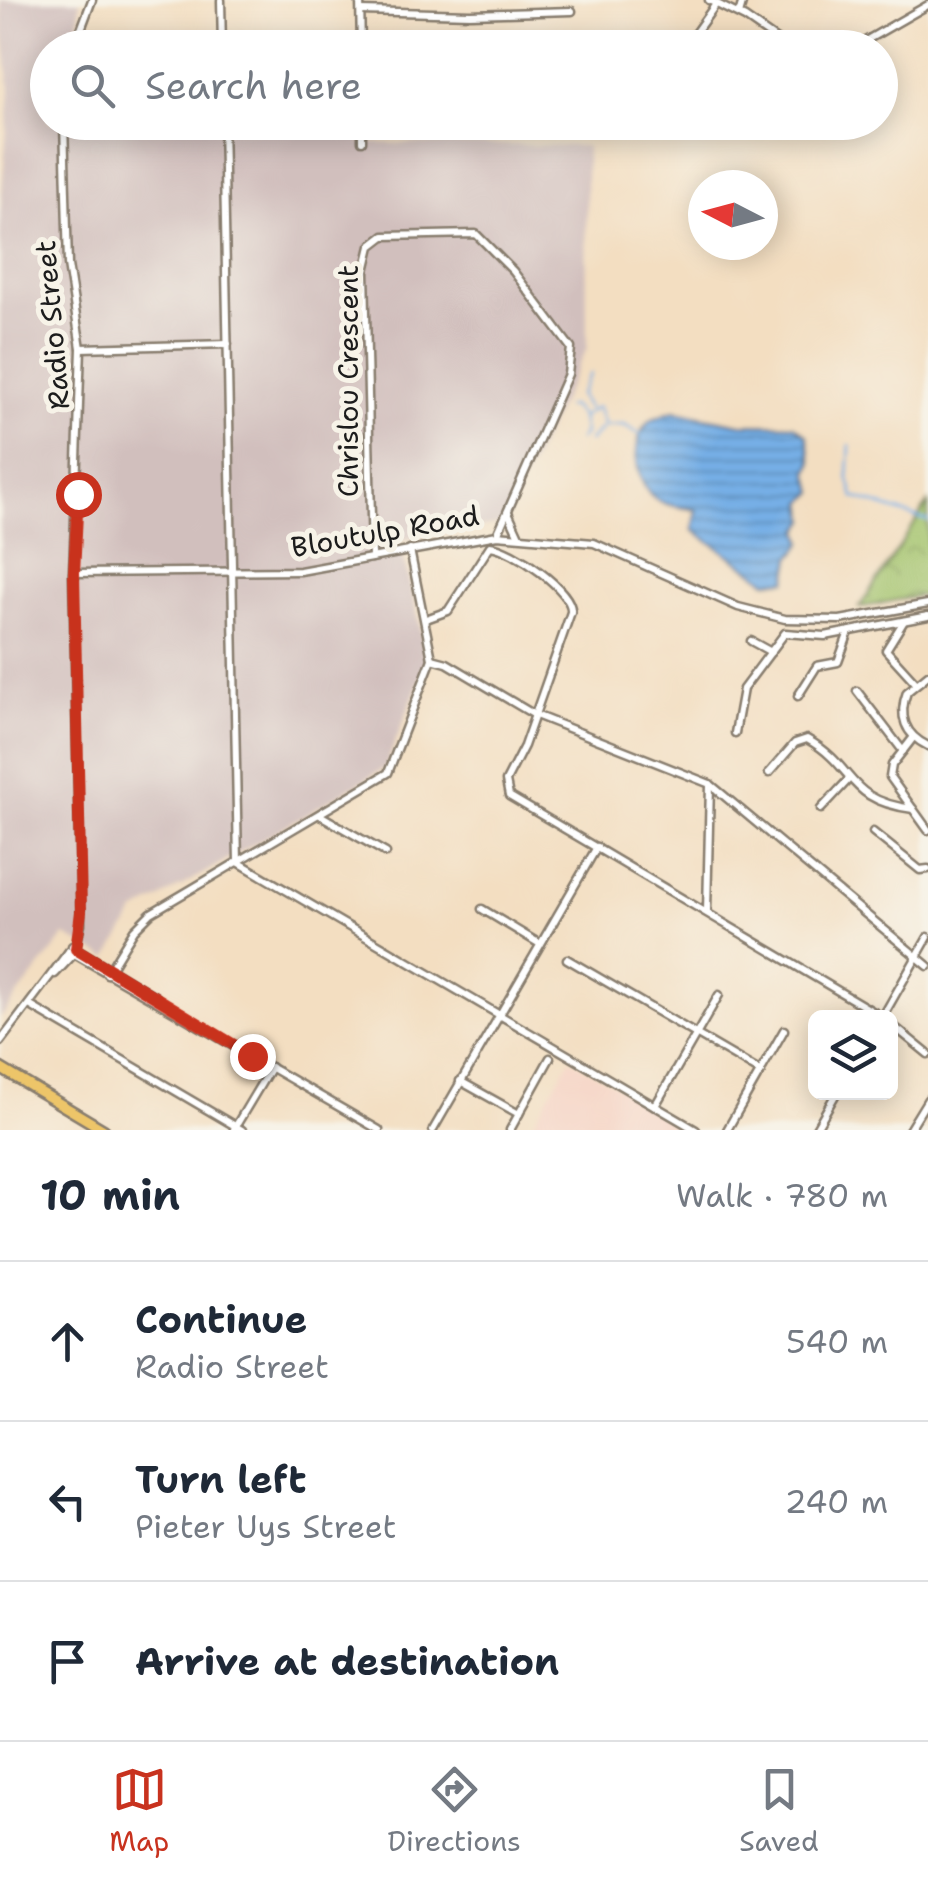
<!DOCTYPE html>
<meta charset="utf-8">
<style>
:root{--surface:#fff;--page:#f2f2f3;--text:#1f2937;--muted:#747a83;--line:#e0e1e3;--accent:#c8321e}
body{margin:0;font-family:"Shantell Sans",sans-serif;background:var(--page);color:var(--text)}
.controls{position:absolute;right:30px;bottom:30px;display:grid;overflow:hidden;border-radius:15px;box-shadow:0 5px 25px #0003}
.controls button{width:90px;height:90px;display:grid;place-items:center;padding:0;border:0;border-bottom:2px solid var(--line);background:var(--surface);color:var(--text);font:50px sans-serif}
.compass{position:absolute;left:688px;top:170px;width:90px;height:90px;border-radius:50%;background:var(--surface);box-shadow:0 5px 25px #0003;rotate:276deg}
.stop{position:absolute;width:30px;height:30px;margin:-22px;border:8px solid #c8321e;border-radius:50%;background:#fff}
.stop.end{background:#c8321e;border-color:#fff;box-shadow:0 2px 10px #0008}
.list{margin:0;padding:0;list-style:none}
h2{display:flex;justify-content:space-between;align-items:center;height:130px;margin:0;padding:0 40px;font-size:42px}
h2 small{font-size:32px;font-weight:400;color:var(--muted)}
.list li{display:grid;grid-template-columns:65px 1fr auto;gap:30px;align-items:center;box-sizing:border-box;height:160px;padding:0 40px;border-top:2px solid var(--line)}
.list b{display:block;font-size:38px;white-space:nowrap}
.list p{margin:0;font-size:32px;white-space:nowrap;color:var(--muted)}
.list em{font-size:32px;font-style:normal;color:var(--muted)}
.icon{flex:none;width:55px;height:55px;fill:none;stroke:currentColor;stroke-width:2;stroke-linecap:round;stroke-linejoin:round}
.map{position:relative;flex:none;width:928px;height:1130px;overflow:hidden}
.search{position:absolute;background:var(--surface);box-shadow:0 5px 25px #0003;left:30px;right:30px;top:30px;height:110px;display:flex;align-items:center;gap:25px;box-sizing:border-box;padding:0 35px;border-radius:55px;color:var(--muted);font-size:38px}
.sheet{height:610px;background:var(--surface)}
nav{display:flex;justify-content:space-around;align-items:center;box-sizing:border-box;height:140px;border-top:2px solid var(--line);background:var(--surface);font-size:28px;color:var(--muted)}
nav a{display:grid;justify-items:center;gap:5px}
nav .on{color:var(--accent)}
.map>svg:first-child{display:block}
</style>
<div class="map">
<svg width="928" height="1130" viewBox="0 0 928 1130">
<defs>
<pattern id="park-crowns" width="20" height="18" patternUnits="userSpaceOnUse" patternTransform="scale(2.5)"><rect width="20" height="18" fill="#a2c26b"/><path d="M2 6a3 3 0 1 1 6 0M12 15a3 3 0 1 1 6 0" fill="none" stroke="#8ba65c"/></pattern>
<pattern id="water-rules" width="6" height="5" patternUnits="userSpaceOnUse" patternTransform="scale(2.5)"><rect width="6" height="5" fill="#76afe6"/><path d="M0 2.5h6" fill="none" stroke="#608eba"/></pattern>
</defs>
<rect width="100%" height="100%" fill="#f7f3e8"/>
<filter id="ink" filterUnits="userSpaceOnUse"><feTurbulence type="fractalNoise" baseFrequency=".01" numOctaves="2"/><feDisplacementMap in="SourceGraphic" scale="20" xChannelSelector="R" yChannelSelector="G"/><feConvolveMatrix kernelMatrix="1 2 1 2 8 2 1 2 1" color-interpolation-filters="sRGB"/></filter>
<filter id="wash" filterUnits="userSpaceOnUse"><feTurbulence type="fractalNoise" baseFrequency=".0048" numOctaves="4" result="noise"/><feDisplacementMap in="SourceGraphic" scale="40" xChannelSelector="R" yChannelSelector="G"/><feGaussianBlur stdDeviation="2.25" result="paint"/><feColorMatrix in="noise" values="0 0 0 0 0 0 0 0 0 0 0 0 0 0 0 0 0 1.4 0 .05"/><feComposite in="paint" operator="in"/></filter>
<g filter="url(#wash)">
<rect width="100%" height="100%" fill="#f3dec1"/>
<!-- built -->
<polygon fill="#f6d2c3" points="570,1059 690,1130 529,1130"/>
<!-- industrial -->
<polygon fill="#d1bfbd" points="0,0 80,0 77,47 48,48 48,122 359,122 361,143 586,146 587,348 502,524 399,540 428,659 385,768 135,913 108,958 65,936 0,1018 0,217 10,89"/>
<!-- park -->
<polygon fill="url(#park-crowns)" stroke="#5f6f44" stroke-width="2.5" points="928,503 928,594 858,608 859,608"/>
<!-- water -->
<path fill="url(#water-rules)" stroke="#496681" stroke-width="2.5" d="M674,411L740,424L794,425L807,435L812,463L808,473L815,492L804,502L807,520L800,530L803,543L791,558L787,580L767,581L693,530L697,510C684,507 668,507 657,500C634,485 629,437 651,420C657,416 667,414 674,411Z"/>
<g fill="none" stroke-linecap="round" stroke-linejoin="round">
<!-- stream -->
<g stroke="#76afe6" stroke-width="2.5">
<polyline points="565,407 571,406 581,417 597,407 604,426 624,425 641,435"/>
<polyline points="588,409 579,395 590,374"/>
<polyline points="579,440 584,434 581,417"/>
<polyline points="589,441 602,428"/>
<polyline points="850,445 848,476 854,497 928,521"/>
</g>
</g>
</g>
<g filter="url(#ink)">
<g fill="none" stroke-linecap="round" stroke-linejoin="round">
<!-- minor casing -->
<g stroke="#887d6e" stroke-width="11">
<g id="minor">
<polyline points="221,0 222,48"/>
<polyline points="360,0 361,48"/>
<polyline points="709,0 745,18 788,48"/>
<polyline points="361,11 470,14 572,11"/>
<polyline points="739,14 743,0"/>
<polyline points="693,36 716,4"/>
<polyline points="75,43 89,48"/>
<polyline points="74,48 92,0"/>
<polyline points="853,48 928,5"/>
<polyline points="223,122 238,862 696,1130"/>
<polyline points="362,122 362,141"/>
<polyline points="81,348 228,344"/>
<polyline points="508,512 519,536"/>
<polyline points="372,558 365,271 371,246 384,236 476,234 513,271 571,348 568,374 497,535"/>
<polyline points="73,573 300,571 497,535 594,543 738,607 785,619 840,620 928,604"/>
<path d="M426,619L448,611L490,546C512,548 574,591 571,612L524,746L506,781L509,796L884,1018"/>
<polyline points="904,621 886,650 915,682"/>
<polyline points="751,641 771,652"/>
<polyline points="432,659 447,663 533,714 710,784 928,966"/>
<path d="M928,675L907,692C898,716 905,735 928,746"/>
<polyline points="857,691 903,751"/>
<polyline points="798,696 817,666 838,662 849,632"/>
<polyline points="735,733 743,689 785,633 825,636 928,616"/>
<polyline points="913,738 892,765 890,777 928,830"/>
<path d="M769,773L795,743L807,739C858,768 844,800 913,809"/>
<polyline points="821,809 849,779"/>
<polyline points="320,815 386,853"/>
<polyline points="873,832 920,870 928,869"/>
<polyline points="482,909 540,944"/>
<polyline points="707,911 710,784"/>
<polyline points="72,946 156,997"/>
<polyline points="69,951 379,1130"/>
<polyline points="567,959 761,1072"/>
<polyline points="55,974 74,954 81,924 73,573 81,348 68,265 64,122"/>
<polyline points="107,974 134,930 151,913 388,773 432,659 410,550"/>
<polyline points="29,1005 242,1130"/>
<polyline points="882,1018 928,937"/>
<polyline points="890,1023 928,1054"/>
<polyline points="0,1042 69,951"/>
<polyline points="460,1081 519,1114"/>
<polyline points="655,1106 719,995"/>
<polyline points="234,1129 271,1067"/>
<polyline points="433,1130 597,847"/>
<polyline points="510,1130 550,1058"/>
<polyline points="727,1130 784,1030"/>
<polyline points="815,1130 837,1092"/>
<polyline points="909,1130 928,1099"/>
</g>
</g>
<!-- major casing -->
<g stroke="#887d6e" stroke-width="14">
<polyline id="major" points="0,1068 104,1130"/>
</g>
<!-- minor -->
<use href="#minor" stroke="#fff" stroke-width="6"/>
<!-- major -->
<use href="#major" stroke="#edc569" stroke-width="9"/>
</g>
</g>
<g fill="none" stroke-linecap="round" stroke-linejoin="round" filter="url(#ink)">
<!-- route -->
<polyline stroke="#c8321e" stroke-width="12" points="78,494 74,573 81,912 76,949 252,1056"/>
</g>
<g text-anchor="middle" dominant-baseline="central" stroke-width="10" stroke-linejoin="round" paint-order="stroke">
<!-- street labels -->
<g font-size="28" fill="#1c1c1c" stroke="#f7f3e8">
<text transform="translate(52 325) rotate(-95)">Radio Street</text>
<text transform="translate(348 381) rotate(-90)">Chrislou Crescent</text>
<text transform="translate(385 531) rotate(-10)">Bloutulp Road</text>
</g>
</g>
</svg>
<div class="controls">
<button><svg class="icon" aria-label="layers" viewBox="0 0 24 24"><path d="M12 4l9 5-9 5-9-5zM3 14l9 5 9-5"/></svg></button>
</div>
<svg class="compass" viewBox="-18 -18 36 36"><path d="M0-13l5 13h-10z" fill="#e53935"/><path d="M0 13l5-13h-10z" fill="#747a83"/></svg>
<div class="stop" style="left:78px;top:494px"></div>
<div class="stop end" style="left:252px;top:1056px"></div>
<div class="search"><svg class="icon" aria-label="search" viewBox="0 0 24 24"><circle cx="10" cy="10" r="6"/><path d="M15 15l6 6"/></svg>Search here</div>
</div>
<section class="sheet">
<h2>10 min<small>Walk · 780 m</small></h2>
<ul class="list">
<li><svg class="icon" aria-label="ahead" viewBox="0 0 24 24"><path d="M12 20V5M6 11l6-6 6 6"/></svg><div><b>Continue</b><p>Radio Street</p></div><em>540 m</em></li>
<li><svg class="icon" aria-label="left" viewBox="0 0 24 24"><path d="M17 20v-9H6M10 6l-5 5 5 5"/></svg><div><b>Turn left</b><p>Pieter Uys Street</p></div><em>240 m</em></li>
<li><svg class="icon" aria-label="arrive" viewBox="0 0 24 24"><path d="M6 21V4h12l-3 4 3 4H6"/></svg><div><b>Arrive at destination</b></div></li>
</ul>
</section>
<nav>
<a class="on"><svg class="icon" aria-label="map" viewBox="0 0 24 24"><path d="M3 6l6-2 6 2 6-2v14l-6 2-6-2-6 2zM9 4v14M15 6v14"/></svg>Map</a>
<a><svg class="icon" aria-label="directions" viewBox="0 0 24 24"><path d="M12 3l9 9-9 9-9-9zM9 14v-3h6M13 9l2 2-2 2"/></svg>Directions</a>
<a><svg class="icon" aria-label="saved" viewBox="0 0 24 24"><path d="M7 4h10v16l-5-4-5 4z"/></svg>Saved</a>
</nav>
